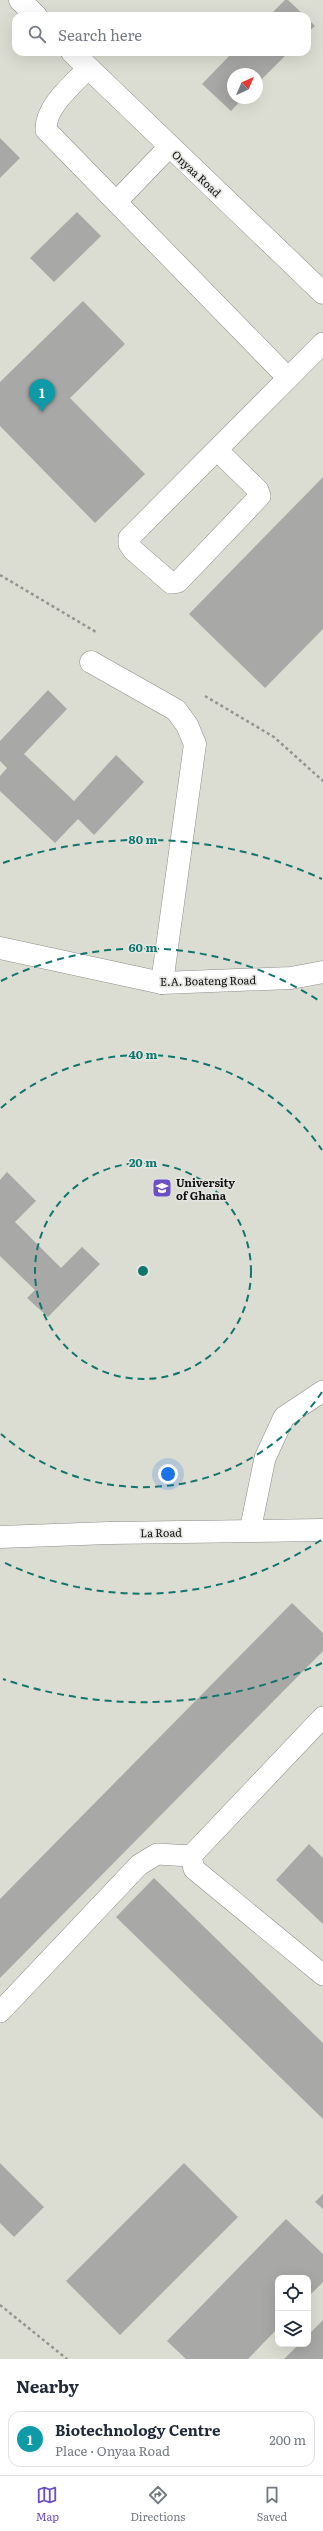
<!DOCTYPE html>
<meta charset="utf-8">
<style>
:root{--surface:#fff;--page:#f6f6f7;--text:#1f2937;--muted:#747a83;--line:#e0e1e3;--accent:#6c4ec7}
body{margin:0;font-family:Literata,serif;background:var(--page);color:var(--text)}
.controls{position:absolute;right:12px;bottom:12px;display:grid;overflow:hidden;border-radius:8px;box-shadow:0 4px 16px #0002}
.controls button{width:36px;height:36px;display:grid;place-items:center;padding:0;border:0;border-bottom:1px solid var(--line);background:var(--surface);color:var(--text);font:20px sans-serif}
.compass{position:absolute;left:227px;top:68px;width:36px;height:36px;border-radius:50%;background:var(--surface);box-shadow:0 4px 16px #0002;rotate:44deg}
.you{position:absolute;left:168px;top:1474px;width:14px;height:14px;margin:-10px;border:3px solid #fff;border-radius:50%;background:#1a73e8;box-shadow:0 0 0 6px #1a73e833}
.badge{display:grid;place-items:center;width:26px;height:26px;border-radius:50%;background:var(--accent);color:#fff;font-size:13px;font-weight:700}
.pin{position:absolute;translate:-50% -33px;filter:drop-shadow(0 1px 2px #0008)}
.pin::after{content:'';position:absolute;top:21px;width:14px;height:12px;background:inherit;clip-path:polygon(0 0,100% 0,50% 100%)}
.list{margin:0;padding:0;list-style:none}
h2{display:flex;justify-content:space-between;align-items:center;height:52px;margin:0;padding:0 16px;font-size:17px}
h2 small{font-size:13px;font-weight:400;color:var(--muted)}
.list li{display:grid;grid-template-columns:26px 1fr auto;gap:12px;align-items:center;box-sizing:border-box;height:56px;margin:0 8px 8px;padding:0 8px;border:1px solid var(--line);border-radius:12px}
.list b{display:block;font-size:15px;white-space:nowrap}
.list p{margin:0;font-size:13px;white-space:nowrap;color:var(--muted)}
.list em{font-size:13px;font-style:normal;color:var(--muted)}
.icon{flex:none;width:22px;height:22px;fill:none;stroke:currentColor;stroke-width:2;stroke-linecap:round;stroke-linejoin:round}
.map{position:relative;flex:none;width:323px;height:2359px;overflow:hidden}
.search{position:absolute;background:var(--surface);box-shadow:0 4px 16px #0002;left:12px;right:12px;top:12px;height:44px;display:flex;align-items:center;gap:10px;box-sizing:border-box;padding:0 14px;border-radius:12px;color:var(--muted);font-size:15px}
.sheet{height:116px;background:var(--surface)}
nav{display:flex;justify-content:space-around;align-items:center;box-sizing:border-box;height:56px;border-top:1px solid var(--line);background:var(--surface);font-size:11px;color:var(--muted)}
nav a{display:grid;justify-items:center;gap:2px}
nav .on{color:var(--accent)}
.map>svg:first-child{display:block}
</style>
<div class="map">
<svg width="323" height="2359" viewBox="0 0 323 2359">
<rect width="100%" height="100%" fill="#e4e4e1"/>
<!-- built -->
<path fill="#dcddd2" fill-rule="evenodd" d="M0,0H323V2359H0ZM16,16H307V52H16ZM233,74H257V98H233ZM278,2278H308V2344H278Z"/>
<!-- building -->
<g fill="#a8a9a6">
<polygon points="285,0 288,0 305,16 269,16"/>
<polygon points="307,18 315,26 307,33"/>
<polygon points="233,52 289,52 257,84 257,74 233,74 233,98 243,98 231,111 202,84"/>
<polygon points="0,138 20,158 0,178"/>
<polygon points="77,212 101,236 54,282 30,258"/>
<polygon points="83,301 125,344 70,398 145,474 95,523 0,426 0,382"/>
<polygon points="323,477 323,629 265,688 189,614"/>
<polygon points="48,690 67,709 24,754 74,801 116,755 144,782 94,835 78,819 55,843 0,791 0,776 7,768 0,761 0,741"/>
<polygon points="7,1172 36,1201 15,1222 61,1268 82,1247 100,1264 48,1317 27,1298 35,1290 0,1256 0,1180"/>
<polygon points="292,1603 323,1633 323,1651 0,1978 0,1899"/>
<polygon points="309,1844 323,1858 323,1924 276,1880"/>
<polygon points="154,1878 323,2043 323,2119 116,1917"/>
<polygon points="0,2163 44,2207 14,2237 0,2223"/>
<polygon points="184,2163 238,2217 120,2335 66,2281"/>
<polygon points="323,2194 323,2209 315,2202"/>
<polygon points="286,2219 323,2254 323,2282 308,2297 308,2278 278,2278 278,2328 248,2359 186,2359 167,2341"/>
<polygon points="323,2320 323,2359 284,2359 299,2344 308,2344 308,2335"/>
</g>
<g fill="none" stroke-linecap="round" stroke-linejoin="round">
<!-- lane casing -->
<g stroke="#8d8d8a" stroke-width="22">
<g id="lane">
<path d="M88,68C73,85 45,106 46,130L288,378"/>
<polyline points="117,201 169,147"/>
<polyline points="217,450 258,490 260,496 178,582 171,583 133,550 129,544 129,538 323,343"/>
<polyline points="250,1531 265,1458 284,1417 323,1391"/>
<polyline points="323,1717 191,1856 194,1869 323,1975"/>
<polyline points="0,2012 139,1865 157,1854 191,1856"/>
</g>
</g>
<!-- street casing -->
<g stroke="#8d8d8a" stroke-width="23">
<g id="street">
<polyline points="20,0 36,16"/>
<polyline points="72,52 323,293"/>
<polyline points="91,662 176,710 187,725 195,744 162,983"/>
<polyline points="0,948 162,983 291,978 323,972"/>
<polyline points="0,1537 109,1533 323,1530"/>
</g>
</g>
<!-- path -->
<g stroke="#939391" stroke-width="2.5" stroke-dasharray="3 3" stroke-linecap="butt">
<polyline points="0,575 96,632"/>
<polyline points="205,696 274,737 323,781"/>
<polyline points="0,2305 67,2359"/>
</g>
<!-- lane -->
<use href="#lane" stroke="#fff" stroke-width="21"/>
<!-- street -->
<use href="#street" stroke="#fff" stroke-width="22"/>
</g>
<!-- distance rings -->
<g fill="none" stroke="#0f766e" stroke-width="2" stroke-dasharray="7 5">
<circle cx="143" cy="1271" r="108"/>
<path d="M322 1392A216 216 0 0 1 1 1434M1 1108A216 216 0 0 1 322 1150"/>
<path d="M321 1540A323 323 0 0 1 1 1561M1 981A323 323 0 0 1 321 1002"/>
<path d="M322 1663A431 431 0 0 1 3 1679M3 863A431 431 0 0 1 322 879"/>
</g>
<!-- icons -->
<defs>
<g id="university-square" transform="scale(1)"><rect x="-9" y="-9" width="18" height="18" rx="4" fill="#6c4ec7" stroke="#e4e4e1"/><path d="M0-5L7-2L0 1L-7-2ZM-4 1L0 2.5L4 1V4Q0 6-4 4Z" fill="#fff"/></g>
</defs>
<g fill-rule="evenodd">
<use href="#university-square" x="162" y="1188"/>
</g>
<g text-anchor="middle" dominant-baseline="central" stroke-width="3.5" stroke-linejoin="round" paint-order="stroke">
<!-- street labels -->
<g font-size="11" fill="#111110" stroke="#e4e4e1">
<text transform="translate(197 173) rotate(43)">Onyaa Road</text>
<text transform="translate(208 980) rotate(-1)">E.A. Boateng Road</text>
<text transform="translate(161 1532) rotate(-1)">La Road</text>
</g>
<!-- poi labels -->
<g font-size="11" font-weight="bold" fill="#111110" stroke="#e4e4e1" text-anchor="start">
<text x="176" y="1182">University<tspan x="176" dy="13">of Ghana</tspan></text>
</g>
</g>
<circle cx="143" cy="1271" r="6" fill="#0f766e" stroke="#e4e4e1" stroke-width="2"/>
<g font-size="12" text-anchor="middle" font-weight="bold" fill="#0f766e" stroke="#e4e4e1" stroke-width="3.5" stroke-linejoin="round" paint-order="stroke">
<text x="143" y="844">80 m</text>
<text x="143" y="952">60 m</text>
<text x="143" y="1059">40 m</text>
<text x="143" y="1167">20 m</text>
</g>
</svg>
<div class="controls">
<button><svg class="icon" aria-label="locate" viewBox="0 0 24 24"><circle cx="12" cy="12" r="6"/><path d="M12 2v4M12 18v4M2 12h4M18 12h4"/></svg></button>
<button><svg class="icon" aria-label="layers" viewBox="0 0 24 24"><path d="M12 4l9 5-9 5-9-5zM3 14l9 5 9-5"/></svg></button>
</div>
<svg class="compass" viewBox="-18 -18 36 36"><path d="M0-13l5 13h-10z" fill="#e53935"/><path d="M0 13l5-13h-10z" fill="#747a83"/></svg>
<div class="you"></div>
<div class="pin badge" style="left:42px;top:412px;background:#0f9aa8">1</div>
<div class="search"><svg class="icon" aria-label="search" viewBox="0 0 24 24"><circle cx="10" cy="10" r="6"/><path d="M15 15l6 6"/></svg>Search here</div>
</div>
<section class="sheet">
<h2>Nearby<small></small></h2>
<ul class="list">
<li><span class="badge" style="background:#0f9aa8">1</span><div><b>Biotechnology Centre</b><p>Place · Onyaa Road</p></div><em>200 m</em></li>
</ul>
</section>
<nav>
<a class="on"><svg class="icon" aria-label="map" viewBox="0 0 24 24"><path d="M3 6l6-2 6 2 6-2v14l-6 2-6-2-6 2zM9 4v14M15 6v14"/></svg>Map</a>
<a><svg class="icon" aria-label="directions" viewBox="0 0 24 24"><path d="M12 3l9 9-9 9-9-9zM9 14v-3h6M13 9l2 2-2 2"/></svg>Directions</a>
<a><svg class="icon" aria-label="saved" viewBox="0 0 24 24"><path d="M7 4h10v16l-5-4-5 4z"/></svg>Saved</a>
</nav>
